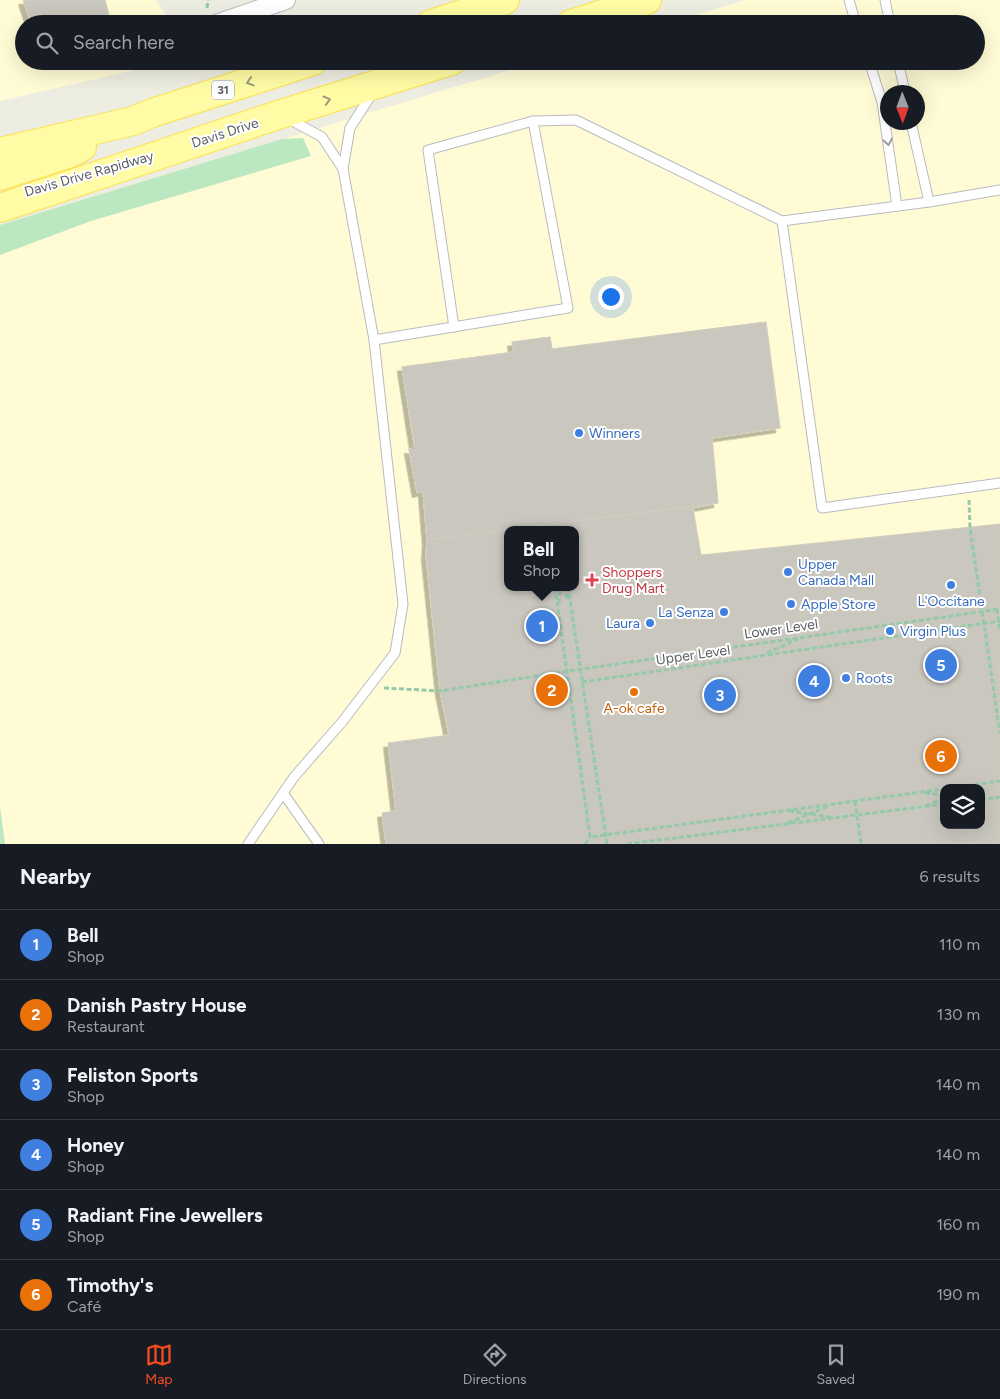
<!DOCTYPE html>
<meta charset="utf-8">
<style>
:root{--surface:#171b24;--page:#20242c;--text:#f1f3f6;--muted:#9ea1a6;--line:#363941;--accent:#f64b1f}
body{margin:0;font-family:Figtree,sans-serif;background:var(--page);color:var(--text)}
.controls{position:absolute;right:15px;bottom:15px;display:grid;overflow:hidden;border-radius:10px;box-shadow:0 5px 20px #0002}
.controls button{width:45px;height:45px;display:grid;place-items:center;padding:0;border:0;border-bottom:1px solid var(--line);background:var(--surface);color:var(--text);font:25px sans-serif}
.compass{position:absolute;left:880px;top:85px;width:45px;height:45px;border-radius:50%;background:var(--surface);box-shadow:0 5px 20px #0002;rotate:179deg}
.you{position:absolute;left:610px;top:296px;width:18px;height:18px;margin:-12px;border:4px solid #fff;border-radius:50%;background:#1a73e8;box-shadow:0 0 0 8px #1a73e833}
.badge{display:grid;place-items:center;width:32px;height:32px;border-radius:50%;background:var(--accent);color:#fff;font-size:16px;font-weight:700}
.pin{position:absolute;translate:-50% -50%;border:2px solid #fff;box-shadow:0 1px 5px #0006}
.popup{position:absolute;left:504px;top:526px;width:75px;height:65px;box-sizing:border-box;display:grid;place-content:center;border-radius:10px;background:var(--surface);filter:drop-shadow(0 1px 4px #0005);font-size:16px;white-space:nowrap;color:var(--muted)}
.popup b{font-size:19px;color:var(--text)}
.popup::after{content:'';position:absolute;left:50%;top:100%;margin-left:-10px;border:10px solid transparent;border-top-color:var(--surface)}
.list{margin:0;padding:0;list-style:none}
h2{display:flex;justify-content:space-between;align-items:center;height:65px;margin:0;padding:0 20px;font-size:21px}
h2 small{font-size:16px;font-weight:400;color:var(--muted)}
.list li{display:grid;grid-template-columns:32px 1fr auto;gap:15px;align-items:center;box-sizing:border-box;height:70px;padding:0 20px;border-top:1px solid var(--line)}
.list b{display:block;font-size:19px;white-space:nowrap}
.list p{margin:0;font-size:16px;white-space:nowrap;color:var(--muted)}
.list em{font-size:16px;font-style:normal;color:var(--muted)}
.icon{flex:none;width:28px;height:28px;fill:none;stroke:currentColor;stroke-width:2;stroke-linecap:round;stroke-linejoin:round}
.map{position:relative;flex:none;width:1000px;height:844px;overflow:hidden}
.search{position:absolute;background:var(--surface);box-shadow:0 5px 20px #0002;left:15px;right:15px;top:15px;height:55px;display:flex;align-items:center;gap:12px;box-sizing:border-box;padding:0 18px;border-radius:28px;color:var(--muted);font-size:19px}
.sheet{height:485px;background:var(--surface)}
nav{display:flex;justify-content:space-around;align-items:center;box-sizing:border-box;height:70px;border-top:1px solid var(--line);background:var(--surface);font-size:14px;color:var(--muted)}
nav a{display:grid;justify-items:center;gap:2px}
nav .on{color:var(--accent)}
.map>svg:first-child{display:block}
</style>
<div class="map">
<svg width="1000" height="844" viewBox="0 0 1000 844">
<defs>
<filter id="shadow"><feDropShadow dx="-4.5" dy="4.5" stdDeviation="0" flood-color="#0004"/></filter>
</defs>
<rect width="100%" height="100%" fill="#eeede1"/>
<!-- commercial -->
<g fill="#fffbd5" fill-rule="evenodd">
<polygon points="0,0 156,0 172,24 24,24 24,61 159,61 148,67 0,101"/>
<path d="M745,0H1000V844H0V225L540,61H976V24H666ZM888,92H918V122H888ZM508,530H576V587H508ZM944,788H981V825H944Z"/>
</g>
<!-- green -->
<g fill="#bbe8c1">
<polygon points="303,138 311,156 91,221 0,255 0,225 282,139"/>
<polygon points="0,807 5,844 0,844"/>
</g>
<!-- building -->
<g fill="#c9c7be" stroke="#d3cfbf" fill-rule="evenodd" filter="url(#shadow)">
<polygon points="23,0 105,0 109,14 82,24 31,24"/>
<path d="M766,322L780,428L712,438L718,503L693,508L701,555L1000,524V844H386L382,813L396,811L388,743L449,735L440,691L426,556L427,540L423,491L417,493L409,449L415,450L402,367L514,352L512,342L550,337L552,349ZM508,530H576V587H508ZM944,788H981V825H944Z"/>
<polygon points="766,322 780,428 712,438 718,503 427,540 423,491 417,493 409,449 415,450 402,367 514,352 512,342 550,337 552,349"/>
</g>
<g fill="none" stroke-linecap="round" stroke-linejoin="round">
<!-- service casing -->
<g stroke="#b9bbc2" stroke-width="11">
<g id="service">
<polyline points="849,0 856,24"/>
<polyline points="885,0 890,24"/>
<polyline points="869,61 882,102 897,206"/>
<polyline points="898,61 905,92"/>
<polyline points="373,92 350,128 343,169 374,340 568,308 533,121 576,120 782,221 929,202 1000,190"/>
<polyline points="287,118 322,137 343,169"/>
<polyline points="911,122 929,202"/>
<polyline points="782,221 822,508 1000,483"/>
<polyline points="454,327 428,150 533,121"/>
<polyline points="283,793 319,844"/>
<polyline points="248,844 294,777 342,722 395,653 403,604 374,340"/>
</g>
</g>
<!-- minor casing -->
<g stroke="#b9bbc2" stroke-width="20">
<polyline id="minor" points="216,24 286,0"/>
</g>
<!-- primary casing -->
<g stroke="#fce14c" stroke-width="30">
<g id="primary">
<polyline points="431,24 505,0"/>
<polyline points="571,24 647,0"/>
<polyline points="0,152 133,121 152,113 313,61"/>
<polyline points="0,176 68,154 82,147"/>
<polyline points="0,208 281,114 451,61"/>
</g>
</g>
<!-- path -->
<g stroke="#94c9aa" stroke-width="3" stroke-dasharray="5 2.5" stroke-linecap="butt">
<polyline points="207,8 208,0"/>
<polyline points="969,500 970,528 1000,733"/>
<polyline points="545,526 546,530"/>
<polyline points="560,529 560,530"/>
<polyline points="555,587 590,837 944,789"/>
<polyline points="563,587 569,601"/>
<polyline points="568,587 607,844"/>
<polyline points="559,603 560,587"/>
<polyline points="997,609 1000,632"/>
<polyline points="767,653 798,639"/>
<polyline points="582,682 1000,621"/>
<polyline points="384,688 440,691 568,671 1000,609"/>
<polyline points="952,788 1000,781"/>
<polyline points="925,793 944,795"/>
<polyline points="981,800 1000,797"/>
<polyline points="855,801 861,844"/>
<polyline points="926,806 944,798"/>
<polyline points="789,811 830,817"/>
<polyline points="788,823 828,806"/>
<polyline points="585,844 590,837"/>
<polyline points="627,844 944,804"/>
</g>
<!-- service -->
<use href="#service" stroke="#fff" stroke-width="9"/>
<!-- minor -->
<use href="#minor" stroke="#fff" stroke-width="18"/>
<!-- primary -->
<use href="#primary" stroke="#fffca5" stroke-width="28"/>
</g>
<!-- one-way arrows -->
<defs><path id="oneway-chevron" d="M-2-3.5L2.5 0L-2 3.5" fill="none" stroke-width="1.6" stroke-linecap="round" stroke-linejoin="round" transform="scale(1.25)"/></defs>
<g stroke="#9c9d7e">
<use href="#oneway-chevron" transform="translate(250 82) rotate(162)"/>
<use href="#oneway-chevron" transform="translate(327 100) rotate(-17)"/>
</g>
<use stroke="#9c9ea2" href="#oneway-chevron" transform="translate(888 142) rotate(81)"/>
<!-- markers -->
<g fill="#3f7fe0" stroke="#fff" stroke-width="2">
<circle cx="579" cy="433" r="5"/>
<circle cx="788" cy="572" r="5"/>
<circle cx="951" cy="585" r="5"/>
<circle cx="791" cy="604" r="5"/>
<circle cx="724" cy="612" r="5"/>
<circle cx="650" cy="623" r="5"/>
<circle cx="890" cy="631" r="5"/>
<circle cx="846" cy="678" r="5"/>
</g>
<path fill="#e0444e" stroke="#fff" stroke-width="2" d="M589.5 572.5h5v5h5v5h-5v5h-5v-5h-5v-5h5z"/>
<circle fill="#e8710a" stroke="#fff" stroke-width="2" cx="634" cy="692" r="5"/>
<g text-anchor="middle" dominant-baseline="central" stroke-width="4" stroke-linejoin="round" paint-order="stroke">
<!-- shield labels -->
<rect fill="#fff" stroke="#8c8e92" stroke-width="1" x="212" y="80.5" width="22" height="19" rx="4"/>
<g font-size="12" font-weight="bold" fill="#5a5d64">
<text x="223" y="90">31</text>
</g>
<!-- street labels -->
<g font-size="14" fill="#5a5d64" stroke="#fff">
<text transform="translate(225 133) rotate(-18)">Davis Drive</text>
<text transform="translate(89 174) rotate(-16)">Davis Drive Rapidway</text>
<text transform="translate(781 629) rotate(-8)">Lower Level</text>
<text transform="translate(693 655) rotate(-8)">Upper Level</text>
</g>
<!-- shop labels -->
<g font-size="14" fill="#366cbe" stroke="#fff" text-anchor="start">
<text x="589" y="433">Winners</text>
<text x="798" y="564">Upper<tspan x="798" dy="16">Canada Mall</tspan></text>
<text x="951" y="601" text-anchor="middle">L'Occitane</text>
<text x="801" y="604">Apple Store</text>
<text x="714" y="612" text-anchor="end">La Senza</text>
<text x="640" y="623" text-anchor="end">Laura</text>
<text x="900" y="631">Virgin Plus</text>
<text x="856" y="678">Roots</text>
</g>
<!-- health labels -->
<g font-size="14" fill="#be3a42" stroke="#fff" text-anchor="start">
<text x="602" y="572">Shoppers<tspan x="602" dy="16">Drug Mart</tspan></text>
</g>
<!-- food labels -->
<g font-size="14" fill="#c56008" stroke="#fff">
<text x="634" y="708">A-ok cafe</text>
</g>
</g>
</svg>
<div class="controls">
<button><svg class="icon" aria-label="layers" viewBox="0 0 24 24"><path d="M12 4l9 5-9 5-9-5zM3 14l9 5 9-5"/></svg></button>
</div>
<svg class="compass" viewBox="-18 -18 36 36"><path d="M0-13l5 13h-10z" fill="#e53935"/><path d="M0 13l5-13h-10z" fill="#9ea1a6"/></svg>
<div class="you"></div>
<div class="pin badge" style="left:542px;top:626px;background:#3f7fe0">1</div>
<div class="popup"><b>Bell</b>Shop</div>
<div class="pin badge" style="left:552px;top:690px;background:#e8710a">2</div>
<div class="pin badge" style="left:720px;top:695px;background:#3f7fe0">3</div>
<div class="pin badge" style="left:814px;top:681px;background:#3f7fe0">4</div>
<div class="pin badge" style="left:941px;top:665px;background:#3f7fe0">5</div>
<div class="pin badge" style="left:941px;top:756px;background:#e8710a">6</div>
<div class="search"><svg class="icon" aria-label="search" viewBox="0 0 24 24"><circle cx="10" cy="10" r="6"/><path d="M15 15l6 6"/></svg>Search here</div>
</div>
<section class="sheet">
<h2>Nearby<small>6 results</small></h2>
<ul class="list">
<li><span class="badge" style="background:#3f7fe0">1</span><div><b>Bell</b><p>Shop</p></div><em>110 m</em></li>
<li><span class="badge" style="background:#e8710a">2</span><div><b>Danish Pastry House</b><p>Restaurant</p></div><em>130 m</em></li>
<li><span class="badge" style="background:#3f7fe0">3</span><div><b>Feliston Sports</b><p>Shop</p></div><em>140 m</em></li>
<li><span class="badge" style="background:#3f7fe0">4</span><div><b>Honey</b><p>Shop</p></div><em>140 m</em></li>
<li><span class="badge" style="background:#3f7fe0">5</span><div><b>Radiant Fine Jewellers</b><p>Shop</p></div><em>160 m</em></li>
<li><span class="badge" style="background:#e8710a">6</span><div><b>Timothy's</b><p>Café</p></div><em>190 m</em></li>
</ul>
</section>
<nav>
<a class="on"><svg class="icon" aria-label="map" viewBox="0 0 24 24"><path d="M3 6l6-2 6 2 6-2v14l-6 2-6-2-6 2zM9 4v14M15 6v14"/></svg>Map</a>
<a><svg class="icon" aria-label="directions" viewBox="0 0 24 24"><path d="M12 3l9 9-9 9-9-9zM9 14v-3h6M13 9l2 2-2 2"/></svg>Directions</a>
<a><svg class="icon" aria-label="saved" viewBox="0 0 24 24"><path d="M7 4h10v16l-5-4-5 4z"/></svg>Saved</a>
</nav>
